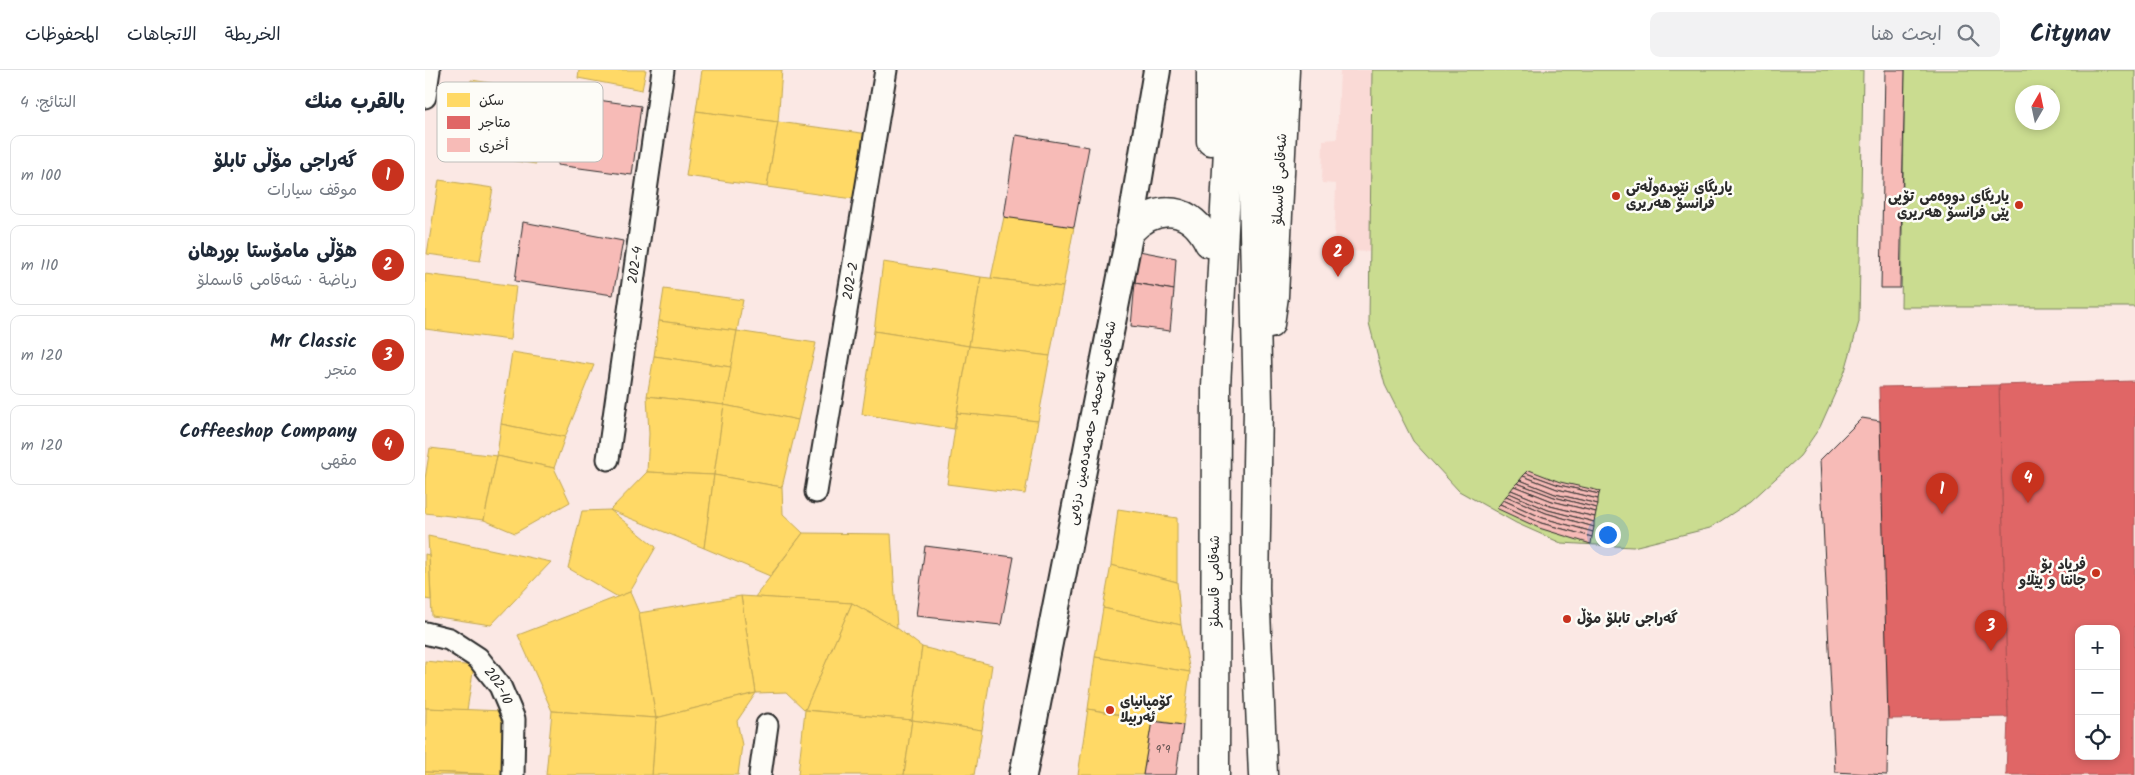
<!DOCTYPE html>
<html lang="ar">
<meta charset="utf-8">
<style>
:root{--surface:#fff;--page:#f2f2f3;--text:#1f2937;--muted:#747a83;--line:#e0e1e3;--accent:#c8321e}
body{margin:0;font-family:Kalam,"Playpen Sans Arabic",sans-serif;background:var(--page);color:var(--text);direction:rtl}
.controls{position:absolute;right:15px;bottom:15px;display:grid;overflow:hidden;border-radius:10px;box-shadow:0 2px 8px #0003}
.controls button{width:45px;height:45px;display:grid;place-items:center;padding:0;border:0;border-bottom:1px solid var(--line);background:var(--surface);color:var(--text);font:25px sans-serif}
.compass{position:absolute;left:1590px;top:15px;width:45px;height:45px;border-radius:50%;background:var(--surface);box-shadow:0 2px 8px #0003;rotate:9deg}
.you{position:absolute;left:1182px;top:464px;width:18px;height:18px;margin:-12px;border:4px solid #fff;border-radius:50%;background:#1a73e8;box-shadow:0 0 0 8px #1a73e833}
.badge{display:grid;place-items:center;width:32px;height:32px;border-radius:50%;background:var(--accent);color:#fff;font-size:16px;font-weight:700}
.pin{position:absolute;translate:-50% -41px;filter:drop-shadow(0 1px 2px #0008)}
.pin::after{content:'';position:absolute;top:26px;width:18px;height:15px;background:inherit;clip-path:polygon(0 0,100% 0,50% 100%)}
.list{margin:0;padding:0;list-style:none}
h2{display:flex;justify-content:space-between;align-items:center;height:65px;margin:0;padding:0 20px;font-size:21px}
h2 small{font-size:16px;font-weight:400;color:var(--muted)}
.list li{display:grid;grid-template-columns:32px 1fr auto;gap:15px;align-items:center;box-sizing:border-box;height:80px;margin:0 10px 10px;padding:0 10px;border:1px solid var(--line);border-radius:10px}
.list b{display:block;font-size:19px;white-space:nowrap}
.list p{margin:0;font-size:16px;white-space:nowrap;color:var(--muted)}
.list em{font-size:16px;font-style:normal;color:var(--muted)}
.icon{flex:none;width:28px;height:28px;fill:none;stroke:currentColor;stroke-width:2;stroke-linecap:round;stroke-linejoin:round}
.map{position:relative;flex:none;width:1710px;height:705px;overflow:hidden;direction:ltr}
header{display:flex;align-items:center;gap:30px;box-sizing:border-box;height:70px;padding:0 25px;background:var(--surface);border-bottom:1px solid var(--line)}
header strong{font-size:24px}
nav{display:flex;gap:28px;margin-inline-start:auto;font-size:18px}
.search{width:350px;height:45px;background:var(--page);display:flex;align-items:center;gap:12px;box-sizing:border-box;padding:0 18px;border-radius:10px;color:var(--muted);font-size:19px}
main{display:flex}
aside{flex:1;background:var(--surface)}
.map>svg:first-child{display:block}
</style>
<header>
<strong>Citynav</strong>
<div class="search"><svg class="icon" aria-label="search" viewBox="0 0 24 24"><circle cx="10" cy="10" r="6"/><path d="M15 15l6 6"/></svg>ابحث هنا</div>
<nav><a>الخريطة</a><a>الاتجاهات</a><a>المحفوظات</a></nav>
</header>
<main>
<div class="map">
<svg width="1710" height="705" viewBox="0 0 1710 705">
<rect width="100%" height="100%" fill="#fbe8e4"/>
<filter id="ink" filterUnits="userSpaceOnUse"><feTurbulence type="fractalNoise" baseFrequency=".02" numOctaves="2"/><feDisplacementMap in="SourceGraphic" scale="10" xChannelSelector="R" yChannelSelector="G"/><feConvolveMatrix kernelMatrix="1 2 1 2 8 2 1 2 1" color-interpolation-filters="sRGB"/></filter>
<g filter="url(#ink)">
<!-- built -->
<polygon fill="#fadad6" points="915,0 964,0 957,182 915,181 909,173 911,114 897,113 898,70 912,69"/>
<!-- green -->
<g fill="#cadc90" stroke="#7a845e" fill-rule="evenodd">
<polygon points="947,0 1438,0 1434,252 1420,301 1395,357 1375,386 1326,431 1285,458 1208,477 1136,473 1091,453 1034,421 988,371 960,315 944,253"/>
<path d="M1480,0H1710V237H1476ZM1598,22H1628V52H1598Z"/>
</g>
<!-- homes -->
<g fill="#ffd966" stroke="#bfa554">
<polygon points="154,0 221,0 217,20 153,8"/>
<polygon points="277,0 357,0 353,52 271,41"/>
<polygon points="46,10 123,22 111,94 37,83"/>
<polygon points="271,41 353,52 342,117 261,106"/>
<polygon points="353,52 444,64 435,130 342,117"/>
<polygon points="14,110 68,118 55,191 2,184"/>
<polygon points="579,147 649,157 638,217 566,208"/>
<polygon points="458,192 556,207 544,276 449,261"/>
<polygon points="0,204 91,216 85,270 0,259"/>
<polygon points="556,207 638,217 625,286 544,276"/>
<polygon points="239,219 318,230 312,261 234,251"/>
<polygon points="234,251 312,261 306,297 229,286"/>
<polygon points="312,261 391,273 373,350 299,335"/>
<polygon points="449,261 544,276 529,359 437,344"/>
<polygon points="544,276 625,286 613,351 532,343"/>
<polygon points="87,282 169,295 140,367 76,354"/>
<polygon points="229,286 306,297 299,335 222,326"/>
<polygon points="222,326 299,335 289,405 222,402 224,364"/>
<polygon points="299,335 373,350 357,417 289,405"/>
<polygon points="532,343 613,351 600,424 522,414"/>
<polygon points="76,354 140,367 129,398 72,386"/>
<polygon points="5,378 72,386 59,450 0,443 0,409"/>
<polygon points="72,386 129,398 145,432 90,463 59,450"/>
<polygon points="222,402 289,405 279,478 185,440"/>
<polygon points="289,405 357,417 358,444 378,463 345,506 279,478"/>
<polygon points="693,439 752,448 752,512 686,495"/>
<polygon points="185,440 231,477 205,522 193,527 143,498 157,441"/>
<polygon points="378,463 466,464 472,558 427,533 330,527"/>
<polygon points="3,466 126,492 66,555 7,546"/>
<polygon points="0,484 4,485 6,530 0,529"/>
<polygon points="686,495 752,512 756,555 678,538"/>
<polygon points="205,522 214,543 231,648 127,641 93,565"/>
<polygon points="316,526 427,533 380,640 361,622 331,623"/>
<polygon points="316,526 331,623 231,648 214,543"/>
<polygon points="427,533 472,558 497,577 487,650 380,640"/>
<polygon points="678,538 756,555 765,602 670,587"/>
<polygon points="497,577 567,595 557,660 487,650"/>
<polygon points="670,587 765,602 758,655 663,639"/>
<polygon points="0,591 49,596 42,640 0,638"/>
<polygon points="331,623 312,651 317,675 313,705 227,705 231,648"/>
<polygon points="1,638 79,641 81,705 0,702"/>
<polygon points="663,639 727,651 718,705 653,705"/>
<polygon points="380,640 487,650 479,705 373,705"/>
<polygon points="127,641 231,648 227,705 121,705"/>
<polygon points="487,650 557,660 549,705 479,705"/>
<polygon points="0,702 71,705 0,705"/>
</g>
<!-- shops -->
<g fill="#e06666" stroke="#aa5454" fill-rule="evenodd">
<path d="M1710,311V705H1581L1583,647L1574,315ZM1654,559H1691V686H1654Z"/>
<polygon points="1574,315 1583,647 1463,649 1454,317"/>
</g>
<!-- building -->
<g fill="#f7bbb7" stroke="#2b2b2b">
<polygon points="1460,0 1480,0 1475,218 1456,218"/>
<polygon points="144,26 216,36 207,105 132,95"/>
<polygon points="591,65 664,77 649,157 579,147"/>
<polygon points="98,152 198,171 188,225 90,211"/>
<polygon points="714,181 751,188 749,220 710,213"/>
<polygon points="710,213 749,220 745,261 706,256"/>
<polygon points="1437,348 1455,351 1463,649 1462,705 1410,702 1395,390"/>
<polygon points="1104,400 1135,412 1175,421 1174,424 1134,415 1101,403"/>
<polygon points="1101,403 1134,415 1174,424 1173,429 1132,419 1098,406"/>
<polygon points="1098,406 1132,419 1173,429 1173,434 1130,424 1095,410"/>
<polygon points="1095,410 1130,424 1173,434 1172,438 1129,427 1092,413"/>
<polygon points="1092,413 1129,427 1172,438 1171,442 1127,431 1089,416"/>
<polygon points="1089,416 1127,431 1171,442 1170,447 1125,436 1086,420"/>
<polygon points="1086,420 1125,436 1170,447 1169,452 1123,440 1084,423"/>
<polygon points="1084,423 1123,440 1169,452 1169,457 1121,443 1081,426"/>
<polygon points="1081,426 1121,443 1169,457 1168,462 1118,448 1078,430"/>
<polygon points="1078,430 1118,448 1168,462 1167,467 1116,453 1075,434"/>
<polygon points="1075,434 1116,453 1167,467 1166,474 1114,458 1071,438"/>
<polygon points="500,476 589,487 576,555 491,546"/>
<polygon points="727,651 758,655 751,705 718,705"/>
</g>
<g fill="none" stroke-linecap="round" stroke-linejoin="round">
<!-- minor casing -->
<g stroke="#2b2b2b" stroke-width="25">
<g id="minor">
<polyline points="0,27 4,0"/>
<path id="s1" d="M183,389L238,0"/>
<path id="s2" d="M391,422L461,0"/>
<path id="s3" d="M0,563L24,569L53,588L75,616L89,649L88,705"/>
<polyline points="335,705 342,655"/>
</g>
</g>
<!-- tertiary casing -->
<g stroke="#2b2b2b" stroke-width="30">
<polyline id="tertiary" points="598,705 705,161 732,0"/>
</g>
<!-- secondary casing -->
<g stroke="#2b2b2b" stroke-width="31">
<g id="secondary">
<polyline points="834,0 828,118 833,337 830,518 838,705"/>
<polyline points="786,71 786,0"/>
<path d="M705,161C733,132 767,137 784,173"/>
<polyline points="845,254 849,226 860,0"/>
<polyline points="790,705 791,317 807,0"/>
</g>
</g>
<!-- minor -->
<use href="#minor" stroke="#fdfcf7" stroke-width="21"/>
<!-- tertiary -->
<use href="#tertiary" stroke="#fdfcf7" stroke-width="26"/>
<!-- secondary -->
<use href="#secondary" stroke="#fdfcf7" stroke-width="28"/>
</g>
</g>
<!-- markers -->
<g fill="#c8321e" stroke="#fdfcf7" stroke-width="2">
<circle cx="1191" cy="126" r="5"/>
<circle cx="1594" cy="135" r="5"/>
<circle cx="1671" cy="503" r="5"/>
<circle cx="1142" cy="549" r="5"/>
<circle cx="685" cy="640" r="5"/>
</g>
<g text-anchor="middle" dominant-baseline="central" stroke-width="5" stroke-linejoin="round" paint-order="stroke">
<!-- number labels -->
<g font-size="11" fill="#5e4f4e">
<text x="738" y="680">9*9</text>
</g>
<!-- street labels -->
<g font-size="14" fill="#2b2b2b" stroke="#fdfcf7">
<text transform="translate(855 109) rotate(-87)">شەقامی قاسملۆ</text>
<text stroke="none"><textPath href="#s1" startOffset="196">202-4</textPath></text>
<text stroke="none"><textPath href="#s2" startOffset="214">202-2</textPath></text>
<text transform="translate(667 353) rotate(-79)">شەقامی ئەحمەد حەمەدەمین دزەیی</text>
<text transform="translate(790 511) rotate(-90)">شەقامی قاسملۆ</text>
<text stroke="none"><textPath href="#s3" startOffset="94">202-10</textPath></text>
</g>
<!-- poi labels -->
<g font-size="14" font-weight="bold" fill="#2b2b2b" stroke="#fdfcf7" text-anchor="start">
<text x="1201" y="118">یاریگای نێودەوڵەتی<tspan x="1201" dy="16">فرانسۆ هەریری</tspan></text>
<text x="1584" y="127" text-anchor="end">یاریگای دووەمی تۆپی<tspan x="1584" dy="16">پێی فرانسۆ هەریری</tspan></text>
<text x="1661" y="495" text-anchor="end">فریاد بۆ<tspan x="1661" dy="16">جانتا و پێڵاو</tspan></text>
<text x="1152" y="549">گەراجی تابلۆ مۆڵ</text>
<text x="695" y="632">کۆمپانیای<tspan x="695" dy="16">ئەربیلا</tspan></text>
</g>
</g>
<!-- legend -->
<rect x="12" y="12" width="166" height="80" rx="8" fill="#fdfcf7" stroke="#bebdba" stroke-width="1"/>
<rect x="22" y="23" width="23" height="14" fill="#ffd966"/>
<rect x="22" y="46" width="23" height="13" fill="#e06666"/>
<rect x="22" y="68" width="23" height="14" fill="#f7bbb7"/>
<g font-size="14" fill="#2b2b2b">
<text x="54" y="35">سكن</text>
<text x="54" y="57">متاجر</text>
<text x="54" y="80">أخرى</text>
</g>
</svg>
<div class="controls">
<button>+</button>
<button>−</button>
<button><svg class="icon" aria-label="locate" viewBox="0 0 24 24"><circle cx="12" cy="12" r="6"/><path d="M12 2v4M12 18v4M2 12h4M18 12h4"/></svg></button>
</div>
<svg class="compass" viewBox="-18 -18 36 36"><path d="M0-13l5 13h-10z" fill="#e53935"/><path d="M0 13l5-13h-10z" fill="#747a83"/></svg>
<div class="you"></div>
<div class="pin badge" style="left:1517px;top:444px">1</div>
<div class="pin badge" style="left:913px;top:207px">2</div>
<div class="pin badge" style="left:1566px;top:581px">3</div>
<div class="pin badge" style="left:1603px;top:433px">4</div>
</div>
<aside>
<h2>بالقرب منك<small>النتائج: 4</small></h2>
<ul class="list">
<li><span class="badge">1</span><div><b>گەراجی مۆڵی تابلۆ</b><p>موقف سيارات</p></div><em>100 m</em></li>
<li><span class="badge">2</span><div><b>هۆڵی مامۆستا بورهان</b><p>رياضة · شەقامی قاسملۆ</p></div><em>110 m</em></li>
<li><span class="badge">3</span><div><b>Mr Classic</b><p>متجر</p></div><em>120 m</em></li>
<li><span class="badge">4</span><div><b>Coffeeshop Company</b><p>مقهى</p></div><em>120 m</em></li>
</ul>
</aside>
</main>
